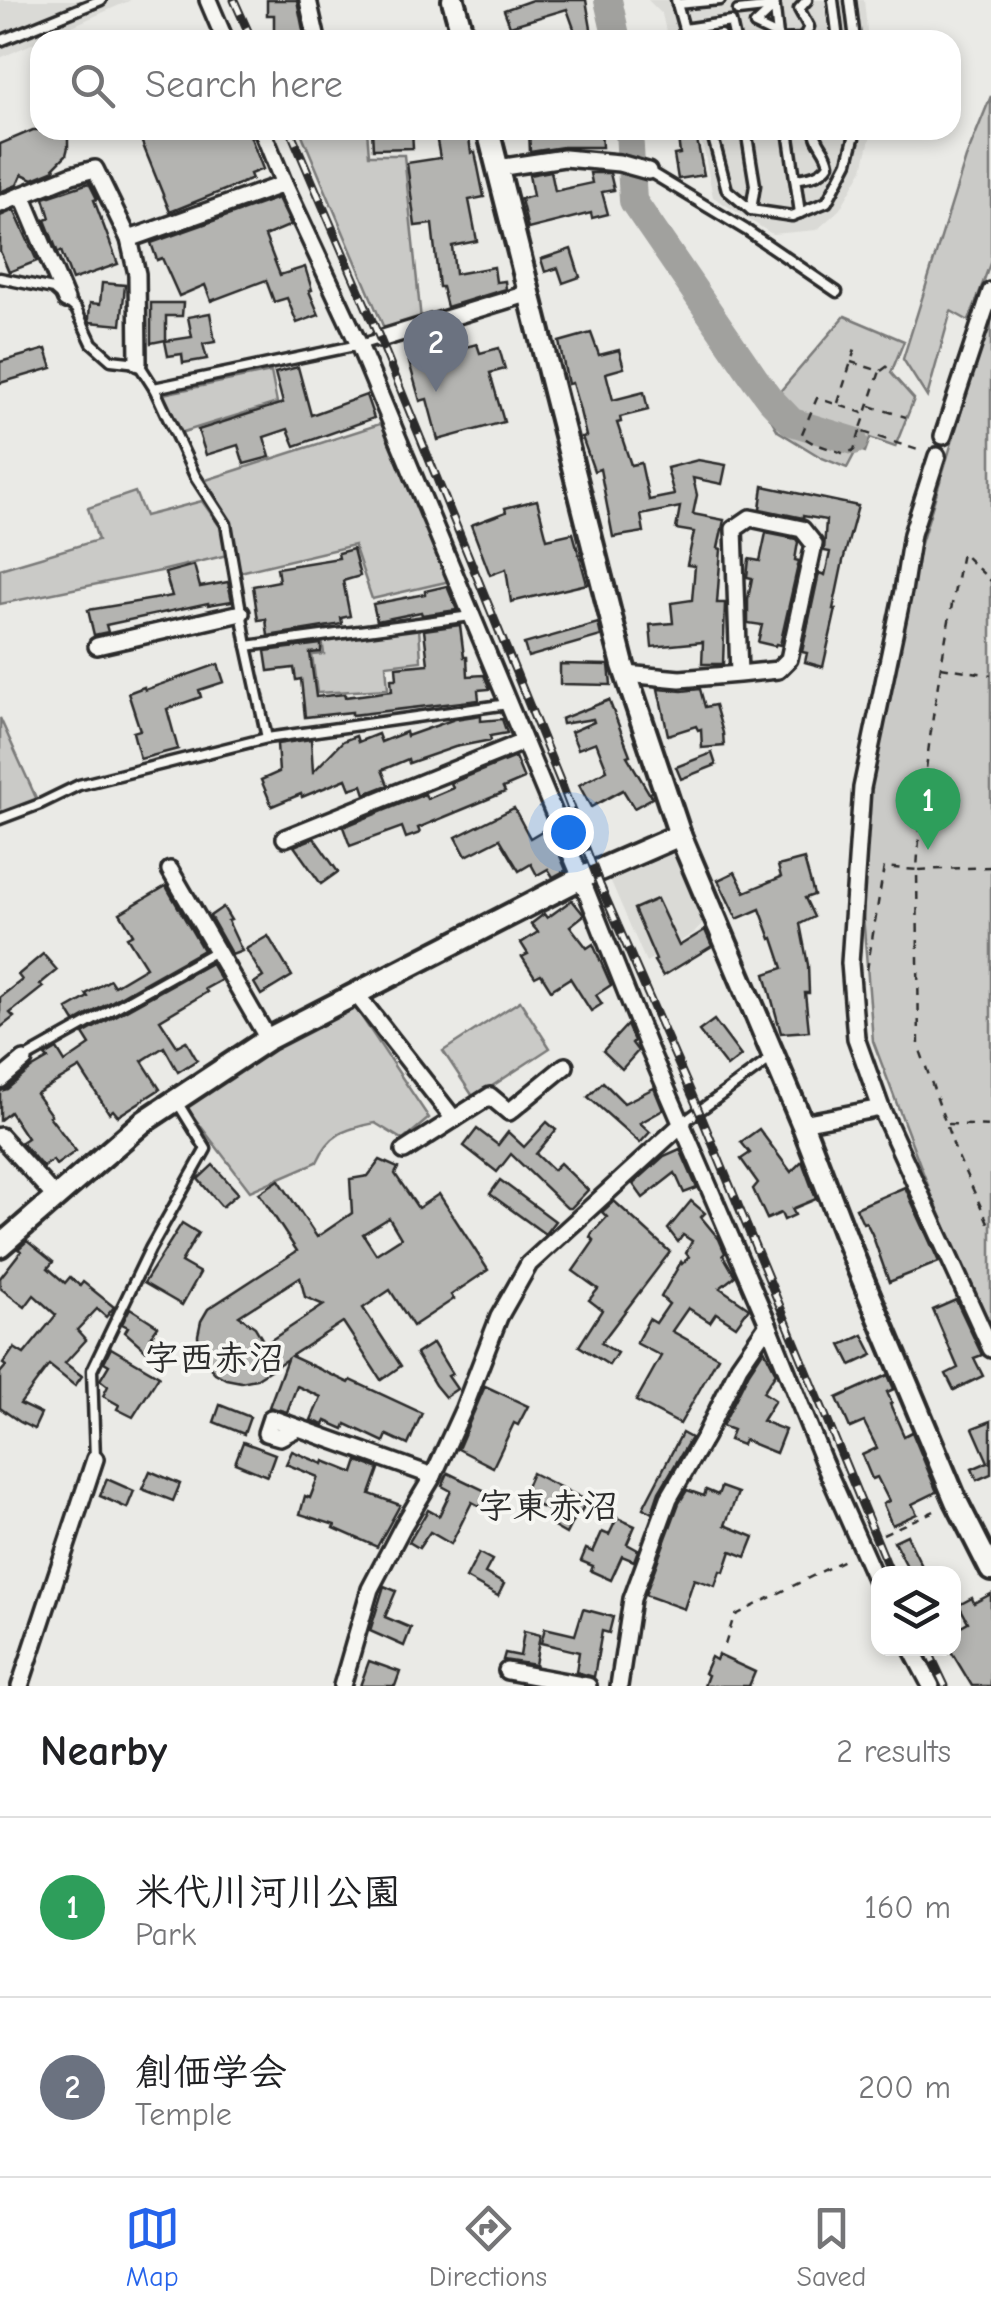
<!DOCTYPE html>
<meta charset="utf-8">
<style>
:root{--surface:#fff;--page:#f2f2f2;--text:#202124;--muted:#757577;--line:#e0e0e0;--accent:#2563eb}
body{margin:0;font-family:"Comic Neue","Klee One",sans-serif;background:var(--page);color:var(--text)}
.controls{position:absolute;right:30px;bottom:30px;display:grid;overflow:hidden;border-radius:20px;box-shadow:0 5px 15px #0003}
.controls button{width:90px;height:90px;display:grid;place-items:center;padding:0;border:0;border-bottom:2px solid var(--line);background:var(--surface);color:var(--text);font:50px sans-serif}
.you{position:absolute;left:568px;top:832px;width:35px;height:35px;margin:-25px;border:8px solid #fff;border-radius:50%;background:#1a73e8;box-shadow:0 0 0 15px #1a73e833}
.badge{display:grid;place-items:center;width:65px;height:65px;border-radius:50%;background:var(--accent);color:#fff;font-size:32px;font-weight:700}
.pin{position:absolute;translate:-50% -82px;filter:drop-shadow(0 2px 5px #0008)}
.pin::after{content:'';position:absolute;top:52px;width:35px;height:30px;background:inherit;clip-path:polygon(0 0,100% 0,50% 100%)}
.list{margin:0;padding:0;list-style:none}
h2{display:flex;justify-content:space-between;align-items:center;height:130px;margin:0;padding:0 40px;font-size:42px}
h2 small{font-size:32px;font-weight:400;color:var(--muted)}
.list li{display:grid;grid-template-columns:65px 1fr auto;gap:30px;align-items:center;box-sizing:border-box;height:180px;padding:0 40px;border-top:2px solid var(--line)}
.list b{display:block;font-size:38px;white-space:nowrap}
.list p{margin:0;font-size:32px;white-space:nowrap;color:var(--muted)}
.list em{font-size:32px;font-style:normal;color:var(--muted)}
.icon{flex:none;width:55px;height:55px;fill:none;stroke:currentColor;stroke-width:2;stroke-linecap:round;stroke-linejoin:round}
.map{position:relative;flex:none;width:991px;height:1686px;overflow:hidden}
.search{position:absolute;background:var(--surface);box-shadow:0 5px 15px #0003;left:30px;right:30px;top:30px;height:110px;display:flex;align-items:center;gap:25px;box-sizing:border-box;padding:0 35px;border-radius:30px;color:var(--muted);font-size:38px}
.sheet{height:490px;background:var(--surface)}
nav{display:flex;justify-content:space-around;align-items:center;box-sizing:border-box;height:140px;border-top:2px solid var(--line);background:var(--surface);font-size:28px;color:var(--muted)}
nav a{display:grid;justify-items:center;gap:5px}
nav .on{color:var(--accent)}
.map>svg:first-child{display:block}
</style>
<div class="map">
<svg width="991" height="1686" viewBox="0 0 991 1686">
<rect width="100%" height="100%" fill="#eaeae6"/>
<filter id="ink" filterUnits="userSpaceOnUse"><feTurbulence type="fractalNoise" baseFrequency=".01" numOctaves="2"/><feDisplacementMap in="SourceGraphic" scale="20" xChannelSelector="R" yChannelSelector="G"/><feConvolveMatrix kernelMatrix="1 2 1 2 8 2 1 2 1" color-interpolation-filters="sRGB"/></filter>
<g filter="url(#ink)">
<!-- built -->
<g fill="#dadad6">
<polygon points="0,0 131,0 0,58"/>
<polygon points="648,0 864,0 868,40 668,40 662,14"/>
<polygon points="693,130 872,130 863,169 840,209 817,230 772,234 713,197 703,146"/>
<polygon points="661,849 678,858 704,923 694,933 646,962 609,877"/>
</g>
<!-- green -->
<g fill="#cacac7" stroke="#7a7a79" stroke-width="2.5">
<polygon points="991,96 991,261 969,321 951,311 927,397 903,359 966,158"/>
<polygon points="300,130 367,130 369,155 404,155 421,320 386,333"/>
<polygon points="991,315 991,1330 930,1191 873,1041 863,915 868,785 904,599"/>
<polygon points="845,316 904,341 891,373 914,399 895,447 870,438 865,452 857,449 847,468 822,458 778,431 765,409"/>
<polygon points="271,372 277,403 180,433 163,394"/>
<polygon points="383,423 450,581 372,599 354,545 240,572 229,523 203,481"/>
<polygon points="135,492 145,516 202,501 221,528 227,555 161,571 0,604 0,569 98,540 88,508"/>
<polygon points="419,628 421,661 386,665 388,689 317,693 312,655 324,654 322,639"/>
<polygon points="0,718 37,800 0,814"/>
<polygon points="520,1001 550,1048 474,1098 443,1051"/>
<path d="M353,1004L429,1118L403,1140L375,1123C345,1129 330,1133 317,1162L250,1191L183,1103L271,1042Z"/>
</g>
<!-- water -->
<path fill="#a1a19e" stroke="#727270" stroke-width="2.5" d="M781,400C801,422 797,418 824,423C835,425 846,432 856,436L852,446C842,442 838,443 828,441C823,441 818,437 812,436C794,431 784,424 773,409Z"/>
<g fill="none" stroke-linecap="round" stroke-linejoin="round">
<!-- river -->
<g stroke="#a1a19e" stroke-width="28">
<polyline points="608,0 617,40"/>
<polyline points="629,130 633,201 755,379 770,399 792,422 854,441"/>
</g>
</g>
<!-- building -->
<g fill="#b4b4b1" stroke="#2b2b2b" stroke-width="2.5" fill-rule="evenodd">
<polygon points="267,0 297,0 305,40 285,40 285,33 274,33 274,15 267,15"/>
<polygon points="532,0 586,0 593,40 578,40 567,9 510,26 504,10"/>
<polygon points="33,130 68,130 68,147 66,155 54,167 55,170 33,179 22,174 17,185 0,192 0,144"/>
<polygon points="137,130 248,130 263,169 250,174 252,179 170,212"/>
<polygon points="372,130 412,130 413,148 373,149"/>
<polygon points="435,130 468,130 471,153 475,152 484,197 469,200 477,241 452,246 455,274 494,267 496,282 505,281 506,289 447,307 442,287 439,287 432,224 415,226 407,163 440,158"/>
<polygon points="529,130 601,130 602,147 563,147 530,152"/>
<polygon points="696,135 704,175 678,179 674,155 680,154 678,137"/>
<polygon points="551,171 555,191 592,183 590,173 610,173 614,190 602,192 608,214 592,218 591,213 528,229 521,199 533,196 529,175"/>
<polygon points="89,183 97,199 94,200 118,264 72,280 61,251 58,253 45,220 50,218 44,198"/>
<polygon points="278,198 291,225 265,236 280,275 305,267 312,290 309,291 319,315 297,323 287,298 274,302 266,280 211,301 205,285 179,296 162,258 157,260 151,243"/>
<polygon points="14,210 37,261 9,272 0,251 0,216"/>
<polygon points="571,249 580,277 563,283 558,268 545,272 541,259"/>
<polygon points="102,283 125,285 121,325 90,322 89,318 90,303 100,304"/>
<polygon points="151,303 183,303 182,316 166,316 166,340 151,343"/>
<polygon points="210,313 215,342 203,344 207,359 183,363 182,354 168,356 165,341 192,337 188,317"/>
<polygon points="591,333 599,355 619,350 624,368 606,373 613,400 644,392 648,410 620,417 621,422 617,423 631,465 641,463 649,500 674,495 667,468 698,460 726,465 722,484 693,478 697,495 693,514 724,520 718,548 721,549 717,603 725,603 723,664 702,664 703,642 652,647 650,625 673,623 671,603 692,600 695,566 687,565 694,532 676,529 680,507 641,515 644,532 613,537 600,469 594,471 582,437 586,436 579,407 572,383 568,384 559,342"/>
<polygon points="477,344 480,353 499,348 505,369 490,373 504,422 438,440 427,399 420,401 409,362"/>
<polygon points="46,349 52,368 0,383 0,362"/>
<polygon points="298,367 311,415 366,395 374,418 295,446 288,429 264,437 270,457 244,464 238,445 206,455 198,430 283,403 275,373"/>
<polygon points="763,486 858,506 843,561 833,609 836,609 823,667 805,662 807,653 802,652 819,573 825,575 830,552 824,551 826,520 803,516 803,518 760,509"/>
<polygon points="537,500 547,539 573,533 587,584 511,602 506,569 490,575 471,525 506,512 505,508"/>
<polygon points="766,533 796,539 798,542 795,560 799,561 780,645 776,644 775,646 758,642 762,625 748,623 748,599 752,578 747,577 749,559 760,561"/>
<polygon points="353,549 360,576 343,581 350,616 341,618 342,624 268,636 266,619 258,620 253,586 279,581 277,568 339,558 338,553"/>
<polygon points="194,565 200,587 228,582 232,601 208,605 208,603 106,625 108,632 94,635 88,610 172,596 165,573"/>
<polygon points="447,586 457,610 422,615 421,612 377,621 373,604 425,594 425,591"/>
<polygon points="598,623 601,636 528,657 524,644"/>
<polygon points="460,625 464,657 467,657 468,676 484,675 490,689 478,690 479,700 352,715 352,712 305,717 301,679 296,680 294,668 268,671 265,651 321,644 321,652 310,653 316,697 345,694 345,697 392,691 391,679 397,679 396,667 428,664 424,630"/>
<polygon points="218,664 224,682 199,690 201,697 167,709 178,749 140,759 133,732 140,730 128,693 144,687 145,690"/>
<polygon points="560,664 609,665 611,685 560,684"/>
<polygon points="658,689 682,691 700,689 705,707 715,705 723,733 724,746 702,748 701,729 698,730 696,726 668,735"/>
<polygon points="609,700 630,755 627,756 652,798 634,808 623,790 591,807 579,785 607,770 596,742 578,749 571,732 594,722 593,719 562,724 561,719"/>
<polygon points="481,715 481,721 502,719 507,733 490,736 491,740 455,747 409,763 408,759 382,770 388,785 365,794 362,785 350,789 346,779 302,797 301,794 272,806 261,780 279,772 277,744 311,739 313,772 343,741 356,736 358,742 378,734 381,742 406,732 407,736 455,719"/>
<polygon points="712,753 716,765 681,779 676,767"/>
<polygon points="515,757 524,779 503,788 505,792 418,828 420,833 406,838 402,827 350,846 343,827 425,794 427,799 453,788 451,783"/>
<polygon points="514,808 530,838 542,831 547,840 552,837 566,870 553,877 548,869 537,875 531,864 519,871 500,839 466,856 456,837"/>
<polygon points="314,838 338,872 321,884 294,846"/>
<polygon points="804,859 814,895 805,898 814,917 800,924 808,965 809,993 805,993 809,1031 781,1033 765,974 783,968 773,938 771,939 760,909 737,919 718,880 735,872 745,892 781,877 778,866"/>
<polygon points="166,886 203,950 75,1022 67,1009 88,997 86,994 110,980 114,986 146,967 127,937 133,934 120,913"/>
<polygon points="657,899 679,946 705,930 712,946 663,976 654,961 656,960 634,909"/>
<polygon points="572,900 584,915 570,926 587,948 593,944 611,985 596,995 602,1004 591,1011 570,978 551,990 541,974 535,977 522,957 528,954 521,943 538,932 531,924 544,914 547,918"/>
<polygon points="223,907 231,920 228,921 242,951 232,955 210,916"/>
<polygon points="268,936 292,976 261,995 254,983 263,977 246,949"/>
<polygon points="43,954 57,970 40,984 43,987 10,1013 14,1017 0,1028 0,997 22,980 18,975"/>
<polygon points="211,963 221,980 205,989 207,992 160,1020 177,1046 186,1041 197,1060 178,1072 164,1047 142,1061 160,1089 118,1116 113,1110 109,1113 80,1068 36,1094 51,1115 49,1116 76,1151 56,1165 53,1160 43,1167 21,1142 27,1138 10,1112 0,1120 0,1091 7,1089 31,1069 48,1059 45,1056 57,1049 65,1062 90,1045 83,1034"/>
<polygon points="714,1020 741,1056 727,1067 699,1031"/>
<polygon points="627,1025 634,1041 632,1043 638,1051 622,1069 603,1051"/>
<polygon points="603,1082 624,1103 654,1088 663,1110 640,1123 650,1132 640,1143 588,1097"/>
<polygon points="547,1122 556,1130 536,1154 553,1170 560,1163 588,1190 571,1208 567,1208 511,1154 497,1172 464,1146 477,1129 498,1145 508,1132 524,1147"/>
<polygon points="759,1129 791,1172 802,1161 816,1199 792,1209 795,1215 784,1220 781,1213 767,1219 753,1189 758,1183 741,1159 750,1153 741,1142"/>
<polygon points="680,1149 697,1188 684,1193 675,1173 643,1198 633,1184 664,1156"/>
<path d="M380,1160L398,1168L395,1174L418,1208L439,1194L488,1270L451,1295L454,1299L413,1326L390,1290L363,1308L401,1366L381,1380L343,1322L291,1356L349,1383L351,1380L422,1413L408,1445L387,1435L384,1442L346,1424L344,1429L326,1421L324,1425L311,1420L321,1397L297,1386L287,1412L269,1407L287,1359L256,1379L241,1382L226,1379L215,1373L205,1362L199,1348L198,1335L201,1321L208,1309L297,1251L259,1193L279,1180L317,1237L352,1213L350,1179L368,1176ZM389,1218L401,1238L376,1254L363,1234ZM300,1277L305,1297L324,1305L265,1344L255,1327L239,1316Z"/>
<polygon points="213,1165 238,1193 222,1207 198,1179"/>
<polygon points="500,1180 555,1221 545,1234 490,1194"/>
<polygon points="905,1187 939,1262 889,1282 872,1234 866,1222 863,1223 856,1208"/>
<polygon points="614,1201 670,1252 601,1343 617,1353 609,1365 579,1346 602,1310 589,1300 598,1289 573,1271 594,1241 590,1237 592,1233 607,1217 602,1212"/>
<polygon points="691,1201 705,1213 701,1217 719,1239 725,1253 723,1255 735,1276 720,1288 749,1308 736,1326 716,1313 710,1322 688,1308 672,1331 718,1357 680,1424 636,1401 661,1356 636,1343 649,1319 656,1323 669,1304 661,1297 681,1262 682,1264 689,1257 686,1253 692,1241 683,1235 678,1242 668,1229"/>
<polygon points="182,1223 198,1233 181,1262 200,1273 182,1305 144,1283"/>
<polygon points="27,1241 53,1262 48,1268 65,1283 70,1277 80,1286 83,1282 114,1307 106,1317 97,1309 77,1330 86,1340 65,1363 82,1376 75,1386 49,1365 20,1404 41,1414 34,1429 20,1422 0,1408 0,1373 6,1366 3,1364 14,1348 24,1354 56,1315 34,1295 25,1307 0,1288 0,1278 21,1251 18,1249"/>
<polygon points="956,1300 982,1355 974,1358 983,1376 954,1390 946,1374 958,1368 933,1310"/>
<polygon points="130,1308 158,1326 151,1336 166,1345 157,1360 125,1332 128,1327 122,1324"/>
<polygon points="863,1335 873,1355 851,1365 841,1345"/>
<polygon points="433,1343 452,1374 448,1376 457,1389 445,1397 435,1385 416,1354"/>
<polygon points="111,1348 159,1376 133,1417 117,1409 119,1405 103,1396 108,1386 100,1380 109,1365 104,1362"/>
<polygon points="764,1349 776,1373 763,1392 775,1400 762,1421 785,1430 776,1453 744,1440 742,1445 729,1440 733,1430 722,1426 749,1372"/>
<polygon points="888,1375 894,1389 887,1392 892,1403 890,1404 904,1436 912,1432 937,1492 912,1504 917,1514 892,1525 883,1504 889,1501 877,1477 872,1479 862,1455 877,1448 864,1422 850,1428 837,1398"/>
<polygon points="485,1386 528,1406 518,1425 514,1423 493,1467 458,1449"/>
<polygon points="220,1405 250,1417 244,1434 214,1422"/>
<polygon points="991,1421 991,1474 977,1480 972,1469 988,1462 973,1428"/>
<polygon points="682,1433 691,1438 659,1492 652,1513 643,1508"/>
<polygon points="243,1442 275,1454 267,1476 235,1463"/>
<polygon points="292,1451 323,1464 324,1461 354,1473 358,1461 379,1469 370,1494 400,1505 377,1547 334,1528 335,1525 300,1514 305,1496 310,1498 318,1477 286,1464"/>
<polygon points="150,1471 180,1484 173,1501 142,1489"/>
<polygon points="448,1473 494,1495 487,1510 472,1502 451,1544 430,1532 419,1548 409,1542 428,1510 439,1516 451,1491 442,1486"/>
<polygon points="532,1473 586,1500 581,1513 577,1512 566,1534 552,1526 557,1514 521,1498"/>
<polygon points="107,1479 134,1491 127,1508 100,1496"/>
<polygon points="721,1487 738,1493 725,1525 754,1537 746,1557 731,1551 724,1572 720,1571 715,1586 694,1579 684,1609 645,1595 679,1503 687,1490 704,1496 706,1490 718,1495"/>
<polygon points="617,1518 635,1526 627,1544 638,1550 634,1561 622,1556 611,1580 591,1571 593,1566 581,1561 586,1549 593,1552 602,1532 609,1535"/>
<polygon points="907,1535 912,1546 926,1574 911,1574 894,1541"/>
<polygon points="479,1553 492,1560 485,1573 504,1584 498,1596 466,1578"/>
<polygon points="384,1586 396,1591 385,1617 411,1628 404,1646 370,1631"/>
<polygon points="991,1594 991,1686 972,1686 949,1648 954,1648 954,1630 968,1622 959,1605 972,1598 974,1603"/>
<polygon points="583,1609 613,1617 609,1633 602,1631 594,1677 576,1672 579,1652 541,1643 545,1628 575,1635"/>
<polygon points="524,1631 540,1635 535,1665 503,1660 505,1653 520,1656"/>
<polygon points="718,1655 755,1672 749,1686 704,1686 708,1675 704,1673 711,1657 716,1660"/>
<polygon points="369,1661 400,1672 395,1686 360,1686"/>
</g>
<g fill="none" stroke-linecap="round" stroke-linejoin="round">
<!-- lane casing -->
<g stroke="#2b2b2b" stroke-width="15">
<g id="lane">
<polyline points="676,0 687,40"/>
<polyline points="774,0 778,36"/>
<polyline points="833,0 838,40"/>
<polyline points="850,0 855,40"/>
<polyline points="677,4 720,0"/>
<polyline points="774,7 755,25 778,36"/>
<polyline points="738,11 774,7"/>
<polyline points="684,29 731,22 735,40"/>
<polyline points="698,40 720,35 721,40"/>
<polyline points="778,40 803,39 809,27 799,9 807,0"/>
<polyline points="0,41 101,0"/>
<polyline points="711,130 727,190 751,210 792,216 827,202 848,162 856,130"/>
<polyline points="746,130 755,185 751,210"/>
<polyline points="788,130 800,213"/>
<polyline points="648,171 746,230 837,292"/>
<path d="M795,179C809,177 821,176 829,164C827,149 815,143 815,130"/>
<polyline points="0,278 53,289 76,309 92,343 111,360 138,363 154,388 195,476 226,524 247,646 267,738"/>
<polyline points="154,388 359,345 379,339"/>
<polyline points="247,646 471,616"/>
<polyline points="0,819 40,804 79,785 267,738 508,704"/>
<polyline points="24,1059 216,951"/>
<polyline points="684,1122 773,1057"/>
<polyline points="95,1459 92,1370 150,1249 206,1149 176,1100"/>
</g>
</g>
<!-- street casing -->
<g stroke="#2b2b2b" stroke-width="22">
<g id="street">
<polyline points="208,0 225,40"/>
<polyline points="308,0 317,40"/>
<polyline points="262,130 284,184 359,345 581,878 647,1044 768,1324 823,1461 878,1585"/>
<polyline points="497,168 564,158 619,163 648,171"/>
<polyline points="22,195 66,300"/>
<polyline points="0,204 72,175 95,169 129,239 137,274 138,363"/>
<polyline points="129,239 284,184"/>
<polyline points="380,339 530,293"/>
<polyline points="943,436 991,291"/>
<polyline points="937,456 912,534 903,591 862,788 850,963 856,1038 881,1108 991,1349"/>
<polyline points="97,646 241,613"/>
<polyline points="626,674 680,679 739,674 778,670 789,659 814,544 802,529 750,518 734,529 739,674"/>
<polyline points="285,838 523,742"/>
<polyline points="170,870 268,1039"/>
<polyline points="357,995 454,1119 404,1151"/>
<polyline points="0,1080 24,1060"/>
<polyline points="454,1119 490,1096 509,1112 565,1066"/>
<polyline points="802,1123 881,1108"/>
<polyline points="0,1136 56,1198"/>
<polyline points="298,1428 280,1437 266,1433 271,1418 433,1476"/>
<polyline points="911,1648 931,1686"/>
<polyline points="507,1671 588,1686"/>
<polyline points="20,1686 95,1459"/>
<polyline points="342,1686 370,1589 403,1526 433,1476 464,1408 499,1317 529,1264 683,1123"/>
<polyline points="619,1686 632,1599 669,1498 705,1436 739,1366 768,1324"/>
</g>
</g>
<!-- secondary casing -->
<g stroke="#2b2b2b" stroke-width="28">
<g id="secondary">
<polyline points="453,0 464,40"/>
<polyline points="488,130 623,665 680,835 802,1123 856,1263 956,1501 991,1570"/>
<polyline points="0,1246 143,1122 268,1039 581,878 680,835"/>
</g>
</g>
<!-- path -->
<g stroke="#2b2b2b" stroke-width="2.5" stroke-dasharray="8 8" stroke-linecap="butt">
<polyline points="851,362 880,371 866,413"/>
<polyline points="881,371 892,363"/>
<polyline points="838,403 857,343"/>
<polyline points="870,406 906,417"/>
<polyline points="860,431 854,450 845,454 813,443 801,436 817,398 866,414 860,431 921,451"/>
<polyline points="941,667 991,675"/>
<polyline points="991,867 917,870 919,1047 955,1150 991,1229"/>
<path d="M867,970L884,867L917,870C923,763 941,658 962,553L991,581"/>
<polyline points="948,1124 991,1126"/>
<polyline points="883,1534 941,1508"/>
<polyline points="725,1645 734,1616 848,1558"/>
</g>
<!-- lane -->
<use href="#lane" stroke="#f6f6f2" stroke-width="8"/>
<!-- street -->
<use href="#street" stroke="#f6f6f2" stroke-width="15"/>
<!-- secondary -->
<use href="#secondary" stroke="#f6f6f2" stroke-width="20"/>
<!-- rail casing -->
<g stroke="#2b2b2b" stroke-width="9">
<g id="rail">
<polyline points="234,0 252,40"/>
<polyline points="290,130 380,339 561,783 600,885 699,1111 891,1574"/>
<polyline points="927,1648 945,1686"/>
</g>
</g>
<!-- rail -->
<use href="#rail" stroke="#f6f6f2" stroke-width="5" stroke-dasharray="15" stroke-linecap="butt"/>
</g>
</g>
<g text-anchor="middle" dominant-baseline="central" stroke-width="8" stroke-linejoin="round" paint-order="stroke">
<!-- quarter labels -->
<g font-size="35" font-weight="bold" fill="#2b2b2b" stroke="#f6f6f2">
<text x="214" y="1358">字西赤沼</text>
<text x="548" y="1506">字東赤沼</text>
</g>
</g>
</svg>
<div class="controls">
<button><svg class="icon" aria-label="layers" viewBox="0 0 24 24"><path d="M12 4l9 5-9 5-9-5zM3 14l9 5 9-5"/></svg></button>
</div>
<div class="you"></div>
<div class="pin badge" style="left:928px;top:850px;background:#2e9e5b">1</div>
<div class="pin badge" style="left:436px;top:392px;background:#6b7280">2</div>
<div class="search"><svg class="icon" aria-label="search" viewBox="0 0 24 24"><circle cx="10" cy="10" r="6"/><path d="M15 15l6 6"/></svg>Search here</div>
</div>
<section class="sheet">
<h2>Nearby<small>2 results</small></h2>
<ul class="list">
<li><span class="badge" style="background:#2e9e5b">1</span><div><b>米代川河川公園</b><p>Park</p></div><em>160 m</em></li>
<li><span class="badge" style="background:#6b7280">2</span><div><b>創価学会</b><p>Temple</p></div><em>200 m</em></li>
</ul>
</section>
<nav>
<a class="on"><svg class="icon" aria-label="map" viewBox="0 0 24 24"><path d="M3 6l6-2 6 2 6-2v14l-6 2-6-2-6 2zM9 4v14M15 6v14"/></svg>Map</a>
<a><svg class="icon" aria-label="directions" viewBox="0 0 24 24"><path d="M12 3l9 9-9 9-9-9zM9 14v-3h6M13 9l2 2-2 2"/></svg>Directions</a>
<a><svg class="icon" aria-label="saved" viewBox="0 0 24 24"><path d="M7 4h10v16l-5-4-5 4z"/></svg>Saved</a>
</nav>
